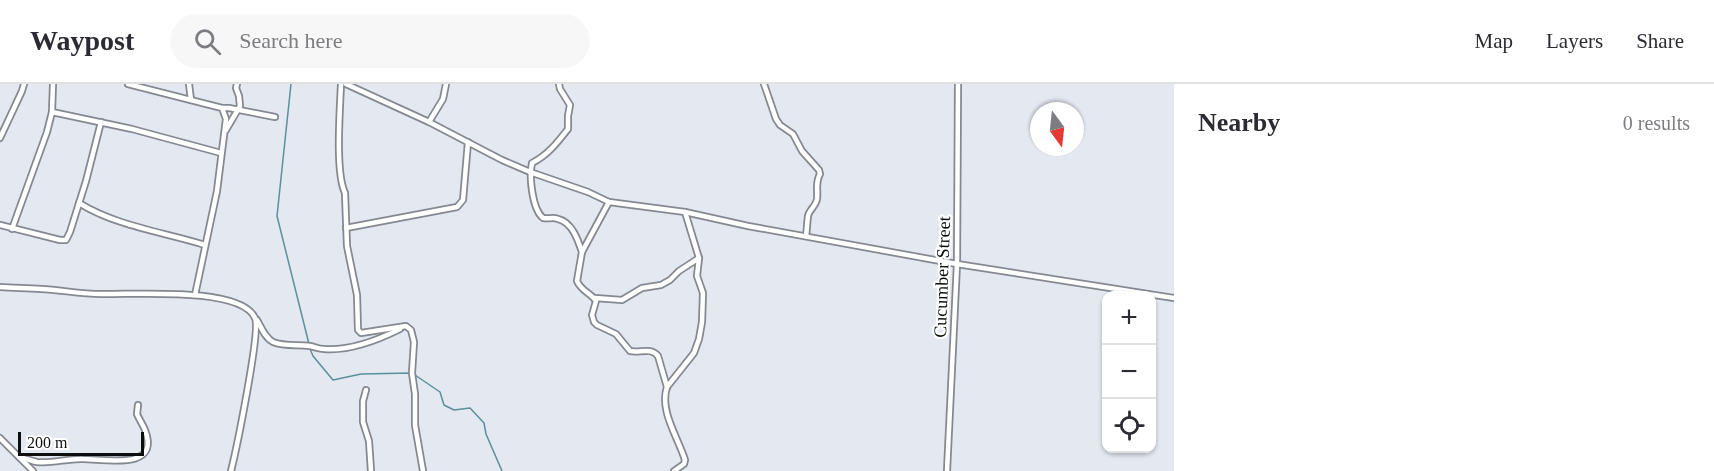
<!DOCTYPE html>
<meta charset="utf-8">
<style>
:root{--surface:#fff;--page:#f7f7f7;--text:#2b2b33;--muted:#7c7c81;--line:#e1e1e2}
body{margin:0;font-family:"Times New Roman",serif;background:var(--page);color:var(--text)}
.controls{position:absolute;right:18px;bottom:18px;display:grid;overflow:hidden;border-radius:12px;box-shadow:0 2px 4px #0004}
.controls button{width:54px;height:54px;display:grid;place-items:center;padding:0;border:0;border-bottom:2px solid var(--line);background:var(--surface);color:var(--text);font:30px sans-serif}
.compass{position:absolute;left:1030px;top:18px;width:54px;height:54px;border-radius:50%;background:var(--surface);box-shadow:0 2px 4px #0004;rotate:165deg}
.scale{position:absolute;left:18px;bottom:15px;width:126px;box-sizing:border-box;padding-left:6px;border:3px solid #0c0e10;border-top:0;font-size:16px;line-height:21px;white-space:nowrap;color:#0c0e10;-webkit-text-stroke:4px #fff;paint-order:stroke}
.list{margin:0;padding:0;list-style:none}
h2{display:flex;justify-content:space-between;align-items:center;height:78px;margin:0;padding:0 24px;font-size:26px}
h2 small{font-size:20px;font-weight:400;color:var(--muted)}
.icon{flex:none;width:33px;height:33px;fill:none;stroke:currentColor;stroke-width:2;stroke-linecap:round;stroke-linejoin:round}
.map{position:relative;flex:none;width:1174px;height:387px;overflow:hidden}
header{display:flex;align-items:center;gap:36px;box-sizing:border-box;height:84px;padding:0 30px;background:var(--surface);border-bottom:2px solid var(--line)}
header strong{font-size:28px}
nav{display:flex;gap:33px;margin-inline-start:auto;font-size:21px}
.search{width:420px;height:54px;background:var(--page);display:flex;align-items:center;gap:15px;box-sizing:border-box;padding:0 21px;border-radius:33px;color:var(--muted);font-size:22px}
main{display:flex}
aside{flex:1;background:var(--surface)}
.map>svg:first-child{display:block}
</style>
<header>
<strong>Waypost</strong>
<div class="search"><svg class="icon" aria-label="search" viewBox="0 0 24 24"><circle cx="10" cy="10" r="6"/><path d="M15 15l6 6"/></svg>Search here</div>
<nav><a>Map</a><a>Layers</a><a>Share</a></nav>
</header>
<main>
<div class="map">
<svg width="1174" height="387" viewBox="0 0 1174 387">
<rect width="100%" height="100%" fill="#e3e8f1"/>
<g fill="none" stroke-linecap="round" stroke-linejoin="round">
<!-- stream -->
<g stroke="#5a909c" stroke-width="1.5">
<polyline points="291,0 277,132 309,260"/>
<polyline points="310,265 313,272 333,296 361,290 412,289 440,308 444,321 454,326 470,324 484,339 486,350 502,387"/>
</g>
<!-- street casing -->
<g stroke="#848991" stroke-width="8">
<g id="street">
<polyline points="128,0 222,24 226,35 217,107 195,211"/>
<polyline points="189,0 191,16"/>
<path d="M341,0C340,25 335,88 345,109L347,162L357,211L358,246L361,249L406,242L411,246L414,258L412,289L415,310V341L423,387"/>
<polyline points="346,0 429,38 502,76 530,88 588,108 609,118 685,128 748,142 957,180 1174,214"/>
<path d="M559,0L560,5L570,21L568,32V45C557,59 548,71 532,79C529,92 532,125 543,134C548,135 554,133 558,135C572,138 578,156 582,168"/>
<path d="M764,0L776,35L780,41L793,50L802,67L819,86L820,90C815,99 818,105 817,115C816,122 809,126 808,132C807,139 807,145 806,152"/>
<polyline points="222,24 229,24 275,33"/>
<polyline points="52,28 132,45 221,69"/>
<polyline points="429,38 443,15 446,0"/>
<polyline points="226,46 240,22 239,12 236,4 237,0"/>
<polyline points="0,54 22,7 24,0"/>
<path d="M609,118L582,168L577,197C581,207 591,209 596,217L592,231L594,238L597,241L616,250L630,267C640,269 651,263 658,272L667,303"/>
<path d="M79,119C116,142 163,148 205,161"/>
<polyline points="0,141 60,156 66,156 70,148 86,97 101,38"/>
<polyline points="346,144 457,123 463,116 468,58"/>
<polyline points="12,145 47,48 52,28 53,0"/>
<path d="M0,203C14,204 27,204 41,205C61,206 81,210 101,210C131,211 241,202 255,234C261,246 236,367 231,387"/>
<polyline points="595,214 622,216 642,204 661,201 670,196 679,187 699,174"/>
<path d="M257,236C261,243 265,254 273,258C285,263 299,260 310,262C315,263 319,265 324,265C349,267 378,256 400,245"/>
<polyline points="366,306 363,317 363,338 369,357 371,387"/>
<polyline points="0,354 33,387"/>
<path d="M19,373C25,374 31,377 37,378C51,380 69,374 83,375C106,375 161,387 145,346C143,341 139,335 137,330L138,321"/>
<path d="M674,387L684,380L685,376C678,353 659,327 667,303L694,269L699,255L702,238L703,209L697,192L699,174L685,128"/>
<polyline points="947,387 957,180 958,0"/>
</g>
</g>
<!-- street -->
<use href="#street" stroke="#fff" stroke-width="4.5"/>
</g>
<g text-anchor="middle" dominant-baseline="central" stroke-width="4.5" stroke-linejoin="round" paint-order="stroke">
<!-- street labels -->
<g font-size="18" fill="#0c0e10" stroke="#fff">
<text transform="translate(942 193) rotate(-88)">Cucumber Street</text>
</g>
</g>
</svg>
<div class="controls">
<button>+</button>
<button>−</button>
<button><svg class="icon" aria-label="locate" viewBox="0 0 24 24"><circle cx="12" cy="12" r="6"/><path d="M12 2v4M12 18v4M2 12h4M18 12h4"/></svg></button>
</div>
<svg class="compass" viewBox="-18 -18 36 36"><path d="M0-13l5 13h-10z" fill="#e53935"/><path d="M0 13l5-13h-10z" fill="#7c7c81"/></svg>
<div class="scale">200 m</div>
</div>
<aside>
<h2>Nearby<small>0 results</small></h2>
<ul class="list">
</ul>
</aside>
</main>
